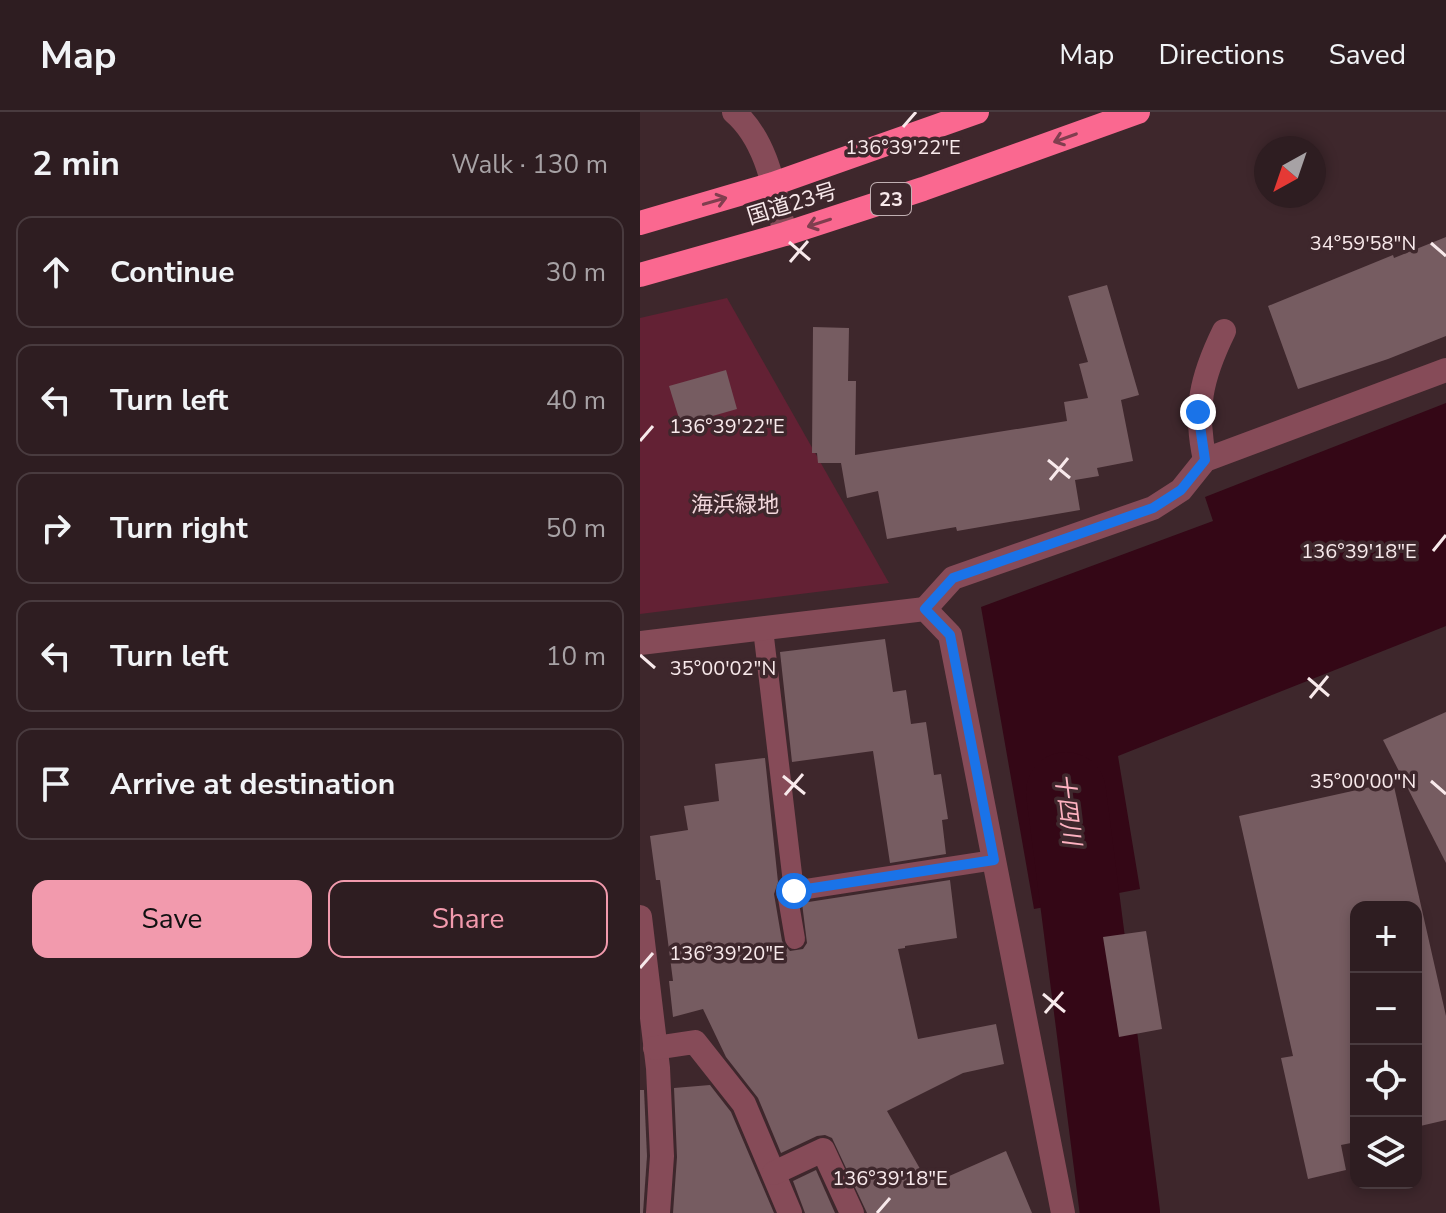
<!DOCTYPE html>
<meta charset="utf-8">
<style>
:root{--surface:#2e1d21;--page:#36262a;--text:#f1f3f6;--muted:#a7a2a5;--line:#493b3f;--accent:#f29aad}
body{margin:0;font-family:"Nunito Sans","Noto Sans JP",sans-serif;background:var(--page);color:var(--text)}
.controls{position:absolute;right:24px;bottom:24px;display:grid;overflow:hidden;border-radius:16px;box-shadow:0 4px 12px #0003}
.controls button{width:72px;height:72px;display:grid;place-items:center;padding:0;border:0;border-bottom:2px solid var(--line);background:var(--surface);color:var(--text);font:40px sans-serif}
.compass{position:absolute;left:614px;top:24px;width:72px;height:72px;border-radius:50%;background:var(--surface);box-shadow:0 4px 12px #0003;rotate:220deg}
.stop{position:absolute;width:24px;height:24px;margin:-18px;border:6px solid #1a73e8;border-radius:50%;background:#fff}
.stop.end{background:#1a73e8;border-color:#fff;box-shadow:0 2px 8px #0008}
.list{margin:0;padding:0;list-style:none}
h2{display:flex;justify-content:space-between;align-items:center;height:104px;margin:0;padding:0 32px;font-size:34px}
h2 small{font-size:26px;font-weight:400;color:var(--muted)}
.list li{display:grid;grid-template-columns:52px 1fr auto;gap:24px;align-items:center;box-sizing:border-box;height:112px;margin:0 16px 16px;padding:0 16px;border:2px solid var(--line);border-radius:16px}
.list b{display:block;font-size:30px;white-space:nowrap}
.list em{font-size:26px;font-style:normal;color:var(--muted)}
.actions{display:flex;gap:16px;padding:24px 32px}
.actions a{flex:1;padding:18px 0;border:2px solid var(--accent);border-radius:16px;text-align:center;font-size:28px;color:var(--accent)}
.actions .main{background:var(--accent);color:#111}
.icon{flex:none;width:44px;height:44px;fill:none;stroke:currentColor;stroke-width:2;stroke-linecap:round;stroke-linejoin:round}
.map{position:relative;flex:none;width:806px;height:1101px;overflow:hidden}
header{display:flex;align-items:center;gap:48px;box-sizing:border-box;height:112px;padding:0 40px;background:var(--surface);border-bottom:2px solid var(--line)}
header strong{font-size:38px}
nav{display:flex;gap:44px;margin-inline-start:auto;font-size:28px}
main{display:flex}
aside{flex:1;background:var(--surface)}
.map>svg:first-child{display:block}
</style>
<header>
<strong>Map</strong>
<nav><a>Map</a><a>Directions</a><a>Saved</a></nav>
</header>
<main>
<aside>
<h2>2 min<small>Walk · 130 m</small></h2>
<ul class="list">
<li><svg class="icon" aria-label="ahead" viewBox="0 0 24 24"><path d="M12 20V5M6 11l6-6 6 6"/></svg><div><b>Continue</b></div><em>30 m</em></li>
<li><svg class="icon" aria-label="left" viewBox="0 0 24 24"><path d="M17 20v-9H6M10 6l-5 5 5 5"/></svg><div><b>Turn left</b></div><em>40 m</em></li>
<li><svg class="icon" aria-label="right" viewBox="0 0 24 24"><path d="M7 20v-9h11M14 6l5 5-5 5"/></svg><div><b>Turn right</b></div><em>50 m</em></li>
<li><svg class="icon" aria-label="left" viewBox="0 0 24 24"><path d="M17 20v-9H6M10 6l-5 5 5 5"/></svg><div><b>Turn left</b></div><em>10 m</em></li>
<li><svg class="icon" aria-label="arrive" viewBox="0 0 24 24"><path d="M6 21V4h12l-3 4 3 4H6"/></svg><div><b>Arrive at destination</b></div></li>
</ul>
<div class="actions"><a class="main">Save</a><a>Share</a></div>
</aside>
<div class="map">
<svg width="806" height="1101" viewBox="0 0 806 1101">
<rect width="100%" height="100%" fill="#3e272c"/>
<!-- green -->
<polygon fill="#632134" points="87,186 249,471 0,502 0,206"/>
<!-- water -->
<polygon fill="#340716" points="806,291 806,514 478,644 500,777 394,797 341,495 573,409 565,385"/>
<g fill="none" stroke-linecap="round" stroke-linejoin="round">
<!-- river -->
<polyline stroke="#340716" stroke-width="80" points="426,680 480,1101"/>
</g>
<!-- building -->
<g fill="#765c61">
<polygon points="806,125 806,224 748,247 658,277 628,194 753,143 754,146"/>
<polygon points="467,173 499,283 481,288 493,349 457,356 459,364 435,368 440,398 317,419 316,415 247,427 238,379 207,386 201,351 178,351 177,341 172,341 173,215 209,216 208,269 216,269 215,343 427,309 424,290 448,286 439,252 448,250 428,184"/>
<polygon points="86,258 97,297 41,313 29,274"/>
<polygon points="245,527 253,580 266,578 271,612 286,610 294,663 301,662 308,707 302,708 306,742 250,751 233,639 152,650 140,540"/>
<polygon points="806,600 806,751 743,628"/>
<polygon points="125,646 138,770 134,782 142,829 150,839 163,837 167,831 162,791 310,768 317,826 265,834 265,836 258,837 278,927 356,912 364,952 323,961 247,999 287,1069 303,1058 307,1065 366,1039 392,1101 227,1101 192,1026 185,1023 177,1024 141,1041 118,986 86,945 63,897 33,905 29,869 33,869 20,768 16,768 10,724 48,718 44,694 79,689 75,652"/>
<polygon points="753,670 806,904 806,1008 776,1015 776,795 716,795 716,1030 701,1033 706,1058 668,1067 641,946 653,944 599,704"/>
<polygon points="506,819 522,917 479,925 463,825"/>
<polygon points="70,973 91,1000 134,1101 33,1101 37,1045 34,976"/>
<polygon points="0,978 4,978 7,1044 3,1101 0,1101"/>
<polygon points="176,1058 195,1101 165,1101 153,1069"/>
</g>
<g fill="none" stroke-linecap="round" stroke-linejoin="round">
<!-- lane -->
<g stroke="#864b58" stroke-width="20">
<polyline points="123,517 154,779"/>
<polyline points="155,827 147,780 354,748"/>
</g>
<!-- street -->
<g stroke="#864b58" stroke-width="24">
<path d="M94,0C128,29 135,81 145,122"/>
<path d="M565,348C554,298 561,266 584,219"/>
<polyline points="285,497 313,466 513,396 541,378 565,348 806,258"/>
<polyline points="0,531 285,497 310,523 423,1101"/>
<polyline points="0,805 18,956 22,1044 18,1101"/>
<polyline points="15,936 55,930 104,992 150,1101"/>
<polyline points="134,1061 183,1038 212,1101"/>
</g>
<!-- highway -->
<g stroke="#fa6890" stroke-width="24">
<polyline points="0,111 133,72 337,0"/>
<polyline points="0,163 145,122 283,77 498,0"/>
</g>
</g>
<!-- one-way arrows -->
<defs><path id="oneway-shaft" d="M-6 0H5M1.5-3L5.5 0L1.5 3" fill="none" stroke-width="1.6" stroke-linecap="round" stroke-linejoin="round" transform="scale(2)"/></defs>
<g stroke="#803e4f">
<use href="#oneway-shaft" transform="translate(425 26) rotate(160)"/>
<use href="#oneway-shaft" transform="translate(75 89) rotate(-16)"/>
<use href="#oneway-shaft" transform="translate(179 111) rotate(162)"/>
</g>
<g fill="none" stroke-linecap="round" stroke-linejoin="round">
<!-- route -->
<polyline stroke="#1a73e8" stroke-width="10" points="154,779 354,748 310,523 285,497 313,466 513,396 541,378 565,348 558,300"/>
</g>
<!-- ticks -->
<path fill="none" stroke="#f8e9eb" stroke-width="3" d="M263,15L276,0M149,130L170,148M791,131L806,144M150,150L168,129M0,329L13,314M408,348L430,366M410,368L428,346M793,439L806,423M0,543L15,556M668,566L689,584M670,586L688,564M143,664L165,682M791,669L806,682M145,683L163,662M0,856L13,841M403,882L425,900M405,901L423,880M237,1101L250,1086"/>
<g text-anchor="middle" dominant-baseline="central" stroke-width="7" stroke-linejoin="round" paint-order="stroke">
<!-- shield labels -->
<rect fill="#3e272c" stroke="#c0afb2" stroke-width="2" x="231" y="71" width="40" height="32" rx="6"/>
<g font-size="20" font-weight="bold" fill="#f8e9eb">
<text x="251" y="87">23</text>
</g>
<!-- street labels -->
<g font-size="22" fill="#f8e9eb" stroke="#3e272c">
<text transform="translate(152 92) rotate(-17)">国道23号</text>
</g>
<!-- park labels -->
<g font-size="22" fill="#f2d7dc" stroke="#3e272c">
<text x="95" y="393">海浜緑地</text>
</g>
<!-- water labels -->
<g font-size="24" font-style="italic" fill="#feb2c1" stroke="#3e272c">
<text transform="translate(428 697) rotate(83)">十四川</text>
</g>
</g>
<g font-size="20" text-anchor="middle" fill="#f8e9eb" stroke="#3e272c" stroke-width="7" stroke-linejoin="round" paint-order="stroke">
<text x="263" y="42">136°39'22"E</text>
<text x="723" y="138">34°59'58"N</text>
<text x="87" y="321">136°39'22"E</text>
<text x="719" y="446">136°39'18"E</text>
<text x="83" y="563">35°00'02"N</text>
<text x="723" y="676">35°00'00"N</text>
<text x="87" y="848">136°39'20"E</text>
<text x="250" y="1073">136°39'18"E</text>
</g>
</svg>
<div class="controls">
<button>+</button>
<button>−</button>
<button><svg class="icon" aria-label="locate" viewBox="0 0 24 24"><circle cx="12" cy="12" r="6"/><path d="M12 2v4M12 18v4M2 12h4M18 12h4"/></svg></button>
<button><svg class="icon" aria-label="layers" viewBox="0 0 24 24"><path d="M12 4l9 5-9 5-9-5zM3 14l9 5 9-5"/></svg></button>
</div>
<svg class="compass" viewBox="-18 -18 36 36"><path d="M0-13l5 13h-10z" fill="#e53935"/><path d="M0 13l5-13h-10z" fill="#a7a2a5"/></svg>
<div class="stop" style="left:154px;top:779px"></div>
<div class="stop end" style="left:558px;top:300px"></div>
</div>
</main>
